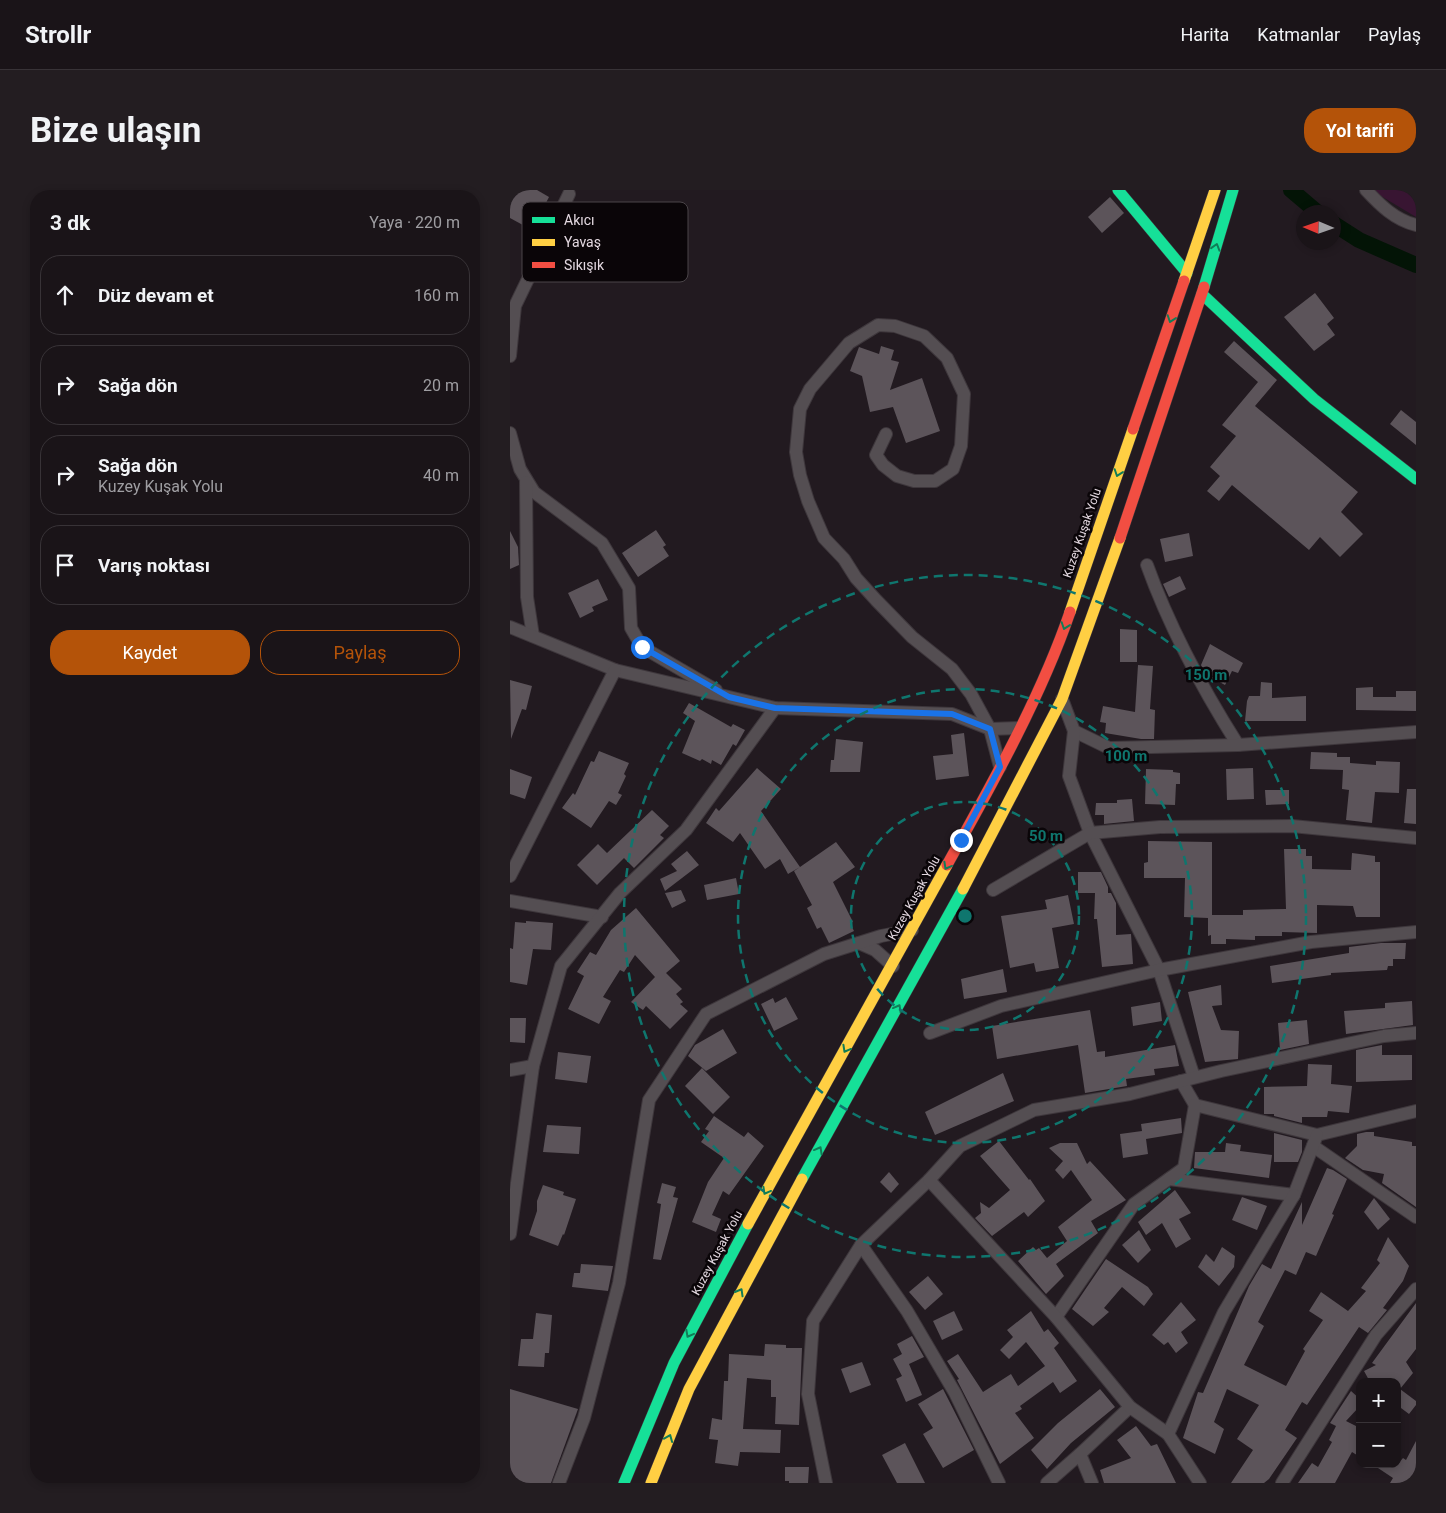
<!DOCTYPE html>
<html lang="tr">
<meta charset="utf-8">
<style>
:root{--surface:#1a1418;--page:#231d21;--text:#f1f3f6;--muted:#9f9ea2;--line:#383337;--accent:#b45309}
body{margin:0;font-family:Roboto,sans-serif;background:var(--page);color:var(--text)}
.controls{position:absolute;right:15px;bottom:15px;display:grid;overflow:hidden;border-radius:10px;box-shadow:0 2px 8px #0003}
.controls button{width:45px;height:45px;display:grid;place-items:center;padding:0;border:0;border-bottom:1px solid var(--line);background:var(--surface);color:var(--text);font:25px sans-serif}
.compass{position:absolute;left:786px;top:15px;width:45px;height:45px;border-radius:50%;background:var(--surface);box-shadow:0 2px 8px #0003;rotate:272deg}
.stop{position:absolute;width:15px;height:15px;margin:-11px;border:4px solid #1a73e8;border-radius:50%;background:#fff}
.stop.end{background:#1a73e8;border-color:#fff;box-shadow:0 1px 5px #0008}
.list{margin:0;padding:0;list-style:none}
h2{display:flex;justify-content:space-between;align-items:center;height:65px;margin:0;padding:0 20px;font-size:21px}
h2 small{font-size:16px;font-weight:400;color:var(--muted)}
.list li{display:grid;grid-template-columns:32px 1fr auto;gap:15px;align-items:center;box-sizing:border-box;height:80px;margin:0 10px 10px;padding:0 10px;border:1px solid var(--line);border-radius:20px}
.list b{display:block;font-size:19px;white-space:nowrap}
.list p{margin:0;font-size:16px;white-space:nowrap;color:var(--muted)}
.list em{font-size:16px;font-style:normal;color:var(--muted)}
.actions{display:flex;gap:10px;padding:15px 20px}
.actions a{flex:1;padding:11px 0;border:1px solid var(--accent);border-radius:20px;text-align:center;font-size:18px;color:var(--accent)}
.actions .main{background:var(--accent);color:#fff}
.icon{flex:none;width:28px;height:28px;fill:none;stroke:currentColor;stroke-width:2;stroke-linecap:round;stroke-linejoin:round}
.map{position:relative;flex:none;width:906px;height:1293px;overflow:hidden;border-radius:20px}
header{display:flex;align-items:center;gap:30px;box-sizing:border-box;height:70px;padding:0 25px;background:var(--surface);border-bottom:1px solid var(--line)}
header strong{font-size:24px}
nav{display:flex;gap:28px;margin-inline-start:auto;font-size:18px}
.intro{display:flex;align-items:center;justify-content:space-between;box-sizing:border-box;height:120px;padding:0 30px}
h1{margin:0;font-size:35px}
.button{padding:12px 22px;border-radius:20px;background:var(--accent);color:#fff;font-size:18px;font-weight:700}
main{display:flex;gap:30px;padding:0 30px}
aside{flex:1;background:var(--surface);border-radius:20px;box-shadow:0 2px 8px #0003}
.map>svg:first-child{display:block}
</style>
<header>
<strong>Strollr</strong>
<nav><a>Harita</a><a>Katmanlar</a><a>Paylaş</a></nav>
</header>
<div class="intro"><h1>Bize ulaşın</h1><a class="button">Yol tarifi</a></div>
<main>
<aside>
<h2>3 dk<small>Yaya · 220 m</small></h2>
<ul class="list">
<li><svg class="icon" aria-label="ahead" viewBox="0 0 24 24"><path d="M12 20V5M6 11l6-6 6 6"/></svg><div><b>Düz devam et</b></div><em>160 m</em></li>
<li><svg class="icon" aria-label="right" viewBox="0 0 24 24"><path d="M7 20v-9h11M14 6l5 5-5 5"/></svg><div><b>Sağa dön</b></div><em>20 m</em></li>
<li><svg class="icon" aria-label="right" viewBox="0 0 24 24"><path d="M7 20v-9h11M14 6l5 5-5 5"/></svg><div><b>Sağa dön</b><p>Kuzey Kuşak Yolu</p></div><em>40 m</em></li>
<li><svg class="icon" aria-label="arrive" viewBox="0 0 24 24"><path d="M6 21V4h12l-3 4 3 4H6"/></svg><div><b>Varış noktası</b></div></li>
</ul>
<div class="actions"><a class="main">Kaydet</a><a>Paylaş</a></div>
</aside>
<div class="map">
<svg width="906" height="1293" viewBox="0 0 906 1293">
<rect width="100%" height="100%" fill="#221a20"/>
<!-- green -->
<polygon fill="#381532" points="861,0 906,0 906,27"/>
<g fill="none" stroke-linecap="round" stroke-linejoin="round">
<!-- canal -->
<g stroke="#031406" stroke-width="16">
<polyline points="781,0 807,22"/>
<polyline points="824,34 849,50 906,75"/>
</g>
</g>
<!-- building -->
<g fill="#5c545a">
<polygon points="0,0 27,0 39,7 22,40 0,28"/>
<polygon points="600,7 614,23 592,43 578,27"/>
<polygon points="805,103 824,128 817,134 825,145 804,161 774,127"/>
<polygon points="724,151 767,190 745,216 848,302 831,322 853,344 830,367 810,347 799,360 722,295 709,311 697,301 710,286 700,277 726,246 712,235 748,192 714,162"/>
<polygon points="371,156 384,160 381,170 389,172 380,200 412,188 430,241 396,253 383,217 360,222 352,186 340,181 349,157 369,164"/>
<polygon points="891,220 906,232 906,255 880,234"/>
<polygon points="146,340 156,355 153,357 159,366 128,387 112,363"/>
<polygon points="0,341 8,357 9,375 0,379"/>
<polygon points="679,343 683,366 655,372 650,349"/>
<polygon points="670,386 676,399 659,407 653,394"/>
<polygon points="88,389 98,410 82,417 84,421 70,428 58,403"/>
<polygon points="610,439 627,440 627,472 610,472"/>
<polygon points="700,454 733,473 728,483 722,481 715,495 702,488 703,486 694,482 691,475"/>
<polygon points="628,475 643,476 640,519 645,520 644,549 631,549 595,543 596,533 590,532 593,516 625,522"/>
<polygon points="0,490 22,496 16,520 12,519 1,549"/>
<polygon points="751,492 762,493 762,508 796,506 796,531 735,531 737,511 739,506 750,506"/>
<polygon points="863,497 863,507 886,507 886,501 906,501 906,521 846,520 846,498"/>
<polygon points="179,513 221,537 223,534 235,540 226,556 223,554 211,575 202,570 201,574 192,569 190,571 172,563 185,531 173,523"/>
<polygon points="454,543 459,586 426,590 423,566 443,564 441,545"/>
<polygon points="326,549 353,552 350,582 320,582 321,570 324,570"/>
<polygon points="89,561 119,573 114,584 116,586 108,603 112,605 106,615 99,611 81,638 52,618 63,603 65,605 81,571 84,572"/>
<polygon points="801,562 827,563 827,567 840,567 840,573 866,575 866,571 890,572 889,603 865,602 862,633 836,630 839,600 832,599 833,580 800,579"/>
<polygon points="247,578 271,599 251,621 290,677 326,652 345,677 323,692 343,732 340,733 344,741 319,753 311,737 307,739 297,718 302,715 284,681 290,677 278,684 270,669 255,679 230,643 223,652 196,633 206,618 209,621"/>
<polygon points="743,578 744,609 717,610 716,579"/>
<polygon points="0,579 22,587 15,609 0,604"/>
<polygon points="636,579 663,580 663,582 670,583 670,594 666,594 665,615 635,614"/>
<polygon points="897,599 906,599 906,634 894,633"/>
<polygon points="755,600 779,600 779,614 756,615"/>
<polygon points="622,609 624,631 594,634 594,625 585,625 586,613 607,613 607,610"/>
<polygon points="142,620 159,636 150,645 154,648 124,678 114,668 87,695 67,675 88,654 97,663"/>
<polygon points="638,651 702,652 702,725 733,725 733,720 776,719 774,659 796,659 796,666 802,666 802,679 841,680 842,663 865,666 865,672 870,672 870,727 846,727 843,716 807,715 807,743 772,742 772,746 745,746 745,750 716,749 716,754 701,754 701,745 698,746 698,728 674,727 675,688 634,688 634,673 638,672"/>
<polygon points="177,661 189,675 155,701 150,689 167,681 161,674"/>
<polygon points="568,682 591,682 598,697 598,703 601,703 606,713 606,745 621,744 623,774 592,777 587,729 584,729 585,703 568,703"/>
<polygon points="226,688 229,704 197,710 194,695"/>
<polygon points="171,700 176,711 162,718 155,703"/>
<polygon points="558,705 564,734 542,738 549,778 526,782 524,773 500,778 491,726 537,719 535,710"/>
<polygon points="126,718 170,771 156,783 172,799 166,804 173,812 170,814 178,821 160,839 136,816 133,820 121,812 145,787 125,765 114,782 110,780 93,807 101,811 89,834 58,819 74,786 67,782 80,762 86,765 101,740"/>
<polygon points="16,731 43,733 41,760 23,759 17,795 0,792 0,758 3,759 5,732 16,733"/>
<polygon points="871,753 896,753 895,769 883,769 883,776 878,776 877,780 821,783 821,785 762,793 760,776 839,763 839,757"/>
<polygon points="493,779 497,802 454,809 451,789"/>
<polygon points="711,795 712,815 702,816 711,840 729,841 728,869 695,872 678,802"/>
<polygon points="276,807 288,829 264,841 251,814 263,808 265,813"/>
<polygon points="902,811 903,835 836,844 834,821 875,818 875,813"/>
<polygon points="650,812 652,831 623,836 621,817"/>
<polygon points="580,820 587,862 595,861 595,867 665,855 669,876 644,879 645,885 616,889 617,896 575,903 568,855 487,869 482,836"/>
<polygon points="0,828 16,828 15,853 0,852"/>
<polygon points="797,830 799,854 770,860 768,833"/>
<polygon points="213,839 227,863 196,881 178,866 185,855"/>
<polygon points="872,855 872,865 902,865 902,890 846,892 846,860"/>
<polygon points="48,862 81,866 77,893 45,889"/>
<polygon points="798,874 822,875 821,894 842,896 839,923 818,921 817,927 792,927 792,933 764,926 764,924 754,924 754,897 797,896"/>
<polygon points="192,878 220,907 203,924 175,896"/>
<polygon points="493,883 504,911 425,945 415,922"/>
<polygon points="204,926 234,947 238,942 254,956 219,1005 213,1001 202,1025 211,1029 206,1042 182,1032 198,992 214,968 191,952 199,941 195,939"/>
<polygon points="671,928 672,943 636,949 638,964 613,968 610,944 632,941 631,934"/>
<polygon points="37,935 71,937 69,964 33,962"/>
<polygon points="856,942 864,942 864,946 902,952 902,956 906,956 906,1017 872,993 874,984 853,980 835,968 847,956 847,944"/>
<polygon points="764,943 792,950 792,962 788,972 764,972"/>
<polygon points="489,951 519,990 520,989 535,1011 518,1027 514,1022 482,1046 465,1028 471,1023 470,1012 479,1018 500,1000 470,966"/>
<polygon points="550,953 567,953 577,974 580,971 616,1010 581,1031 588,1043 546,1074 554,1086 536,1104 508,1071 523,1057 526,1060 529,1058 537,1068 557,1051 548,1037 582,1010 561,980 553,989 545,980 553,971 539,958"/>
<polygon points="716,953 731,955 730,961 762,965 759,988 684,978 685,962 715,962"/>
<polygon points="817,978 823,980 837,989 822,1024 824,1025 806,1066 796,1062 786,1085 775,1080 748,1132 754,1136 734,1175 776,1196 795,1161 793,1159 813,1130 799,1121 811,1102 838,1121 856,1101 851,1098 870,1073 867,1070 878,1047 899,1076 893,1091 873,1118 877,1120 858,1143 849,1137 797,1215 792,1212 775,1240 787,1248 759,1289 754,1293 721,1293 743,1260 727,1249 749,1215 717,1199 704,1232 714,1239 705,1264 673,1248 688,1202 693,1203 739,1096 752,1074 761,1079 792,1012 792,1035"/>
<polygon points="379,982 389,994 381,1003 370,992"/>
<polygon points="152,993 166,997 163,1007 168,1008 151,1070 143,1069 151,1014 147,1013"/>
<polygon points="33,995 54,1002 53,1005 66,1009 54,1045 53,1044 48,1056 19,1045 27,1021 27,1011"/>
<polygon points="665,1000 681,1023 669,1029 681,1049 666,1058 652,1033 636,1045 628,1032"/>
<polygon points="732,1007 757,1016 747,1040 722,1030"/>
<polygon points="864,1008 880,1029 868,1040 854,1022"/>
<polygon points="629,1040 641,1060 628,1073 612,1055"/>
<polygon points="712,1057 725,1066 724,1077 709,1096 688,1077 696,1064 704,1072"/>
<polygon points="596,1069 638,1097 643,1104 634,1116 612,1097 594,1118 599,1122 583,1136 562,1119"/>
<polygon points="71,1074 103,1076 98,1101 62,1097 64,1083 70,1083"/>
<polygon points="418,1086 433,1104 415,1120 399,1102"/>
<polygon points="671,1112 686,1130 671,1142 678,1153 666,1163 658,1152 654,1155 642,1145"/>
<polygon points="906,1113 906,1159 896,1172 903,1183 890,1199 906,1211 906,1215 899,1224 887,1215 887,1192 860,1192 854,1181 866,1175 862,1173"/>
<polygon points="444,1121 453,1140 432,1150 423,1131"/>
<polygon points="521,1121 534,1142 538,1139 549,1153 544,1158 567,1191 550,1203 543,1192 510,1216 512,1219 505,1223 524,1248 490,1274 447,1190 449,1189 437,1171 448,1164 473,1202 501,1184 508,1196 535,1176 516,1152 499,1169 490,1160 503,1147 497,1140"/>
<polygon points="26,1123 42,1125 39,1163 35,1163 34,1177 8,1176 11,1149 23,1149"/>
<polygon points="402,1146 414,1167 399,1174 412,1205 396,1212 386,1189 392,1186 383,1169 392,1164 387,1154"/>
<polygon points="255,1154 276,1155 276,1158 292,1158 289,1235 265,1234 266,1207 261,1207 261,1190 237,1188 233,1239 271,1240 270,1263 230,1262 228,1276 205,1273 208,1250 199,1249 202,1228 212,1230 214,1191 218,1191 219,1164 254,1166"/>
<polygon points="352,1172 361,1195 340,1203 331,1179"/>
<polygon points="0,1199 68,1219 41,1293 0,1293"/>
<polygon points="433,1199 464,1260 433,1278 413,1244 423,1238 408,1214"/>
<polygon points="590,1199 605,1217 561,1253 537,1279 521,1260 548,1233"/>
<polygon points="841,1201 850,1209 850,1216 836,1231 850,1238 850,1267 842,1262 825,1293 788,1293 802,1273 808,1277 822,1252 819,1250 826,1236 820,1233"/>
<polygon points="626,1236 641,1256 647,1254 666,1293 594,1293 590,1280 621,1268 607,1250"/>
<polygon points="906,1251 906,1293 880,1293 883,1288 862,1274 888,1274 893,1268 896,1270"/>
<polygon points="395,1253 415,1293 387,1293 372,1265"/>
<polygon points="275,1277 299,1277 298,1293 279,1293 279,1291 275,1291"/>
</g>
<g fill="none" stroke-linecap="round" stroke-linejoin="round">
<!-- street casing -->
<g stroke="#3e373c" stroke-width="14">
<g id="street">
<path d="M856,0C870,15 885,30 906,35"/>
<polyline points="0,166 5,116 59,4"/>
<polyline points="0,243 10,279 24,302 92,353 119,398 121,438 132,457 206,500"/>
<polyline points="376,244 366,265 373,275 387,286 404,291 425,291 443,279 451,256 454,204 437,168 414,146 385,136 368,135 339,153 300,199 290,219 286,262 290,285 298,311 314,348 334,369 346,388 366,410 402,447 442,479 461,504 480,539 490,577"/>
<polyline points="16,292 17,407 23,446"/>
<path d="M637,375C660,439 692,498 728,555"/>
<polyline points="0,437 105,480 265,518 442,524 480,539 509,538"/>
<polyline points="552,509 564,541 599,558 728,555 906,542"/>
<polyline points="564,541 559,586 580,643 649,780 684,887"/>
<polyline points="0,686 105,480"/>
<polyline points="483,700 580,643 650,637 782,636 906,648"/>
<polyline points="0,711 92,727"/>
<polyline points="349,753 365,760 383,776"/>
<polyline points="420,843 491,816 649,780 801,752 906,742"/>
<polyline points="0,880 23,876"/>
<polyline points="671,891 685,915 807,945 906,921"/>
<polyline points="803,956 906,1027"/>
<polyline points="659,989 784,1005 807,945"/>
<polyline points="0,1044 23,876 51,776 110,703 176,640 265,518"/>
<polyline points="351,1055 397,1121 445,1203 489,1293"/>
<polyline points="546,1127 624,1014 674,978 685,915"/>
<polyline points="658,1244 714,1122 784,1005"/>
<polyline points="49,1293 74,1228 109,1093 139,910 196,824 314,764 371,746 402,740"/>
<polyline points="316,1293 298,1204 303,1131 351,1055 419,990"/>
<polyline points="537,1293 570,1264"/>
<polyline points="582,1293 570,1264 620,1217"/>
<polyline points="690,1293 658,1244 620,1217 546,1127 419,990 450,956 524,920 620,904 711,881 874,846 906,843"/>
<polyline points="772,1293 866,1145 906,1099"/>
</g>
</g>
<!-- fast casing -->
<g stroke="#3e373c" stroke-width="12">
<g id="fast">
<polyline points="608,0 677,83"/>
<polyline points="694,97 723,0"/>
<polyline points="692,104 804,209 906,289"/>
<polyline points="292,989 453,699"/>
<polyline points="114,1293 164,1173 238,1034"/>
</g>
</g>
<!-- slow casing -->
<g stroke="#3e373c" stroke-width="12">
<g id="slow">
<polyline points="674,91 705,0"/>
<polyline points="560,422 623,239"/>
<polyline points="453,699 552,509 610,348"/>
<polyline points="238,1034 437,675"/>
<polyline points="141,1293 179,1199 292,989"/>
</g>
</g>
<!-- jam casing -->
<g stroke="#3e373c" stroke-width="12">
<g id="jam">
<polyline points="623,239 674,91"/>
<polyline points="610,348 694,97"/>
<path d="M437,675C481,596 531,507 560,422"/>
</g>
</g>
<!-- street -->
<use href="#street" stroke="#544e52" stroke-width="12"/>
<!-- fast -->
<use href="#fast" stroke="#16e098" stroke-width="11"/>
<!-- slow -->
<use href="#slow" stroke="#ffcf43" stroke-width="11"/>
<!-- jam -->
<use href="#jam" stroke="#f24e42" stroke-width="11"/>
</g>
<!-- one-way arrows -->
<defs><path id="oneway-chevron" d="M-2-3.5L2.5 0L-2 3.5" fill="none" stroke-width="1.6" stroke-linecap="round" stroke-linejoin="round" transform="scale(1.25)"/></defs>
<g stroke="#117d57">
<use href="#oneway-chevron" transform="translate(706 57) rotate(-73)"/>
<use href="#oneway-chevron" transform="translate(661 129) rotate(109)"/>
<use href="#oneway-chevron" transform="translate(608 283) rotate(109)"/>
<use href="#oneway-chevron" transform="translate(555 436) rotate(109)"/>
<use href="#oneway-chevron" transform="translate(437 676) rotate(119)"/>
<use href="#oneway-chevron" transform="translate(388 818) rotate(-61)"/>
<use href="#oneway-chevron" transform="translate(336 859) rotate(119)"/>
<use href="#oneway-chevron" transform="translate(309 960) rotate(-61)"/>
<use href="#oneway-chevron" transform="translate(256 1001) rotate(119)"/>
<use href="#oneway-chevron" transform="translate(230 1102) rotate(-60)"/>
<use href="#oneway-chevron" transform="translate(179 1144) rotate(118)"/>
<use href="#oneway-chevron" transform="translate(159 1248) rotate(-68)"/>
</g>
<g fill="none" stroke-linecap="round" stroke-linejoin="round">
<!-- route -->
<polyline stroke="#1a73e8" stroke-width="6" points="132,457 219,507 265,518 442,524 480,539 490,577 451,650"/>
</g>
<!-- distance rings -->
<g fill="none" stroke="#0f766e" stroke-width="2.5" stroke-dasharray="9 6">
<circle cx="455" cy="726" r="114"/>
<circle cx="455" cy="726" r="227"/>
<circle cx="455" cy="726" r="341"/>
</g>
<g text-anchor="middle" dominant-baseline="central" stroke-width="5" stroke-linejoin="round" paint-order="stroke">
<!-- street labels -->
<g font-size="12" fill="#e4d9e1" stroke="#0a0508">
<text transform="translate(572 343) rotate(-71)">Kuzey Kuşak Yolu</text>
<text transform="translate(404 708) rotate(-61)">Kuzey Kuşak Yolu</text>
<text transform="translate(207 1063) rotate(-62)">Kuzey Kuşak Yolu</text>
</g>
</g>
<!-- legend -->
<rect x="12" y="12" width="166" height="80" rx="8" fill="#0a0508" stroke="#4b4549" stroke-width="1"/>
<rect x="22" y="27" width="23" height="6" fill="#16e098"/>
<rect x="22" y="49" width="23" height="7" fill="#ffcf43"/>
<rect x="22" y="72" width="23" height="6" fill="#f24e42"/>
<g font-size="14" fill="#e4d9e1">
<text x="54" y="35">Akıcı</text>
<text x="54" y="57">Yavaş</text>
<text x="54" y="80">Sıkışık</text>
</g>
<circle cx="455" cy="726" r="8" fill="#0f766e" stroke="#0a0508" stroke-width="2.5"/>
<g font-size="15" text-anchor="middle" font-weight="bold" fill="#0f766e" stroke="#0a0508" stroke-width="5" stroke-linejoin="round" paint-order="stroke">
<text x="696" y="490">150 m</text>
<text x="616" y="571">100 m</text>
<text x="536" y="651">50 m</text>
</g>
</svg>
<div class="controls">
<button>+</button>
<button>−</button>
</div>
<svg class="compass" viewBox="-18 -18 36 36"><path d="M0-13l5 13h-10z" fill="#e53935"/><path d="M0 13l5-13h-10z" fill="#9f9ea2"/></svg>
<div class="stop" style="left:132px;top:457px"></div>
<div class="stop end" style="left:451px;top:650px"></div>
</div>
</main>
